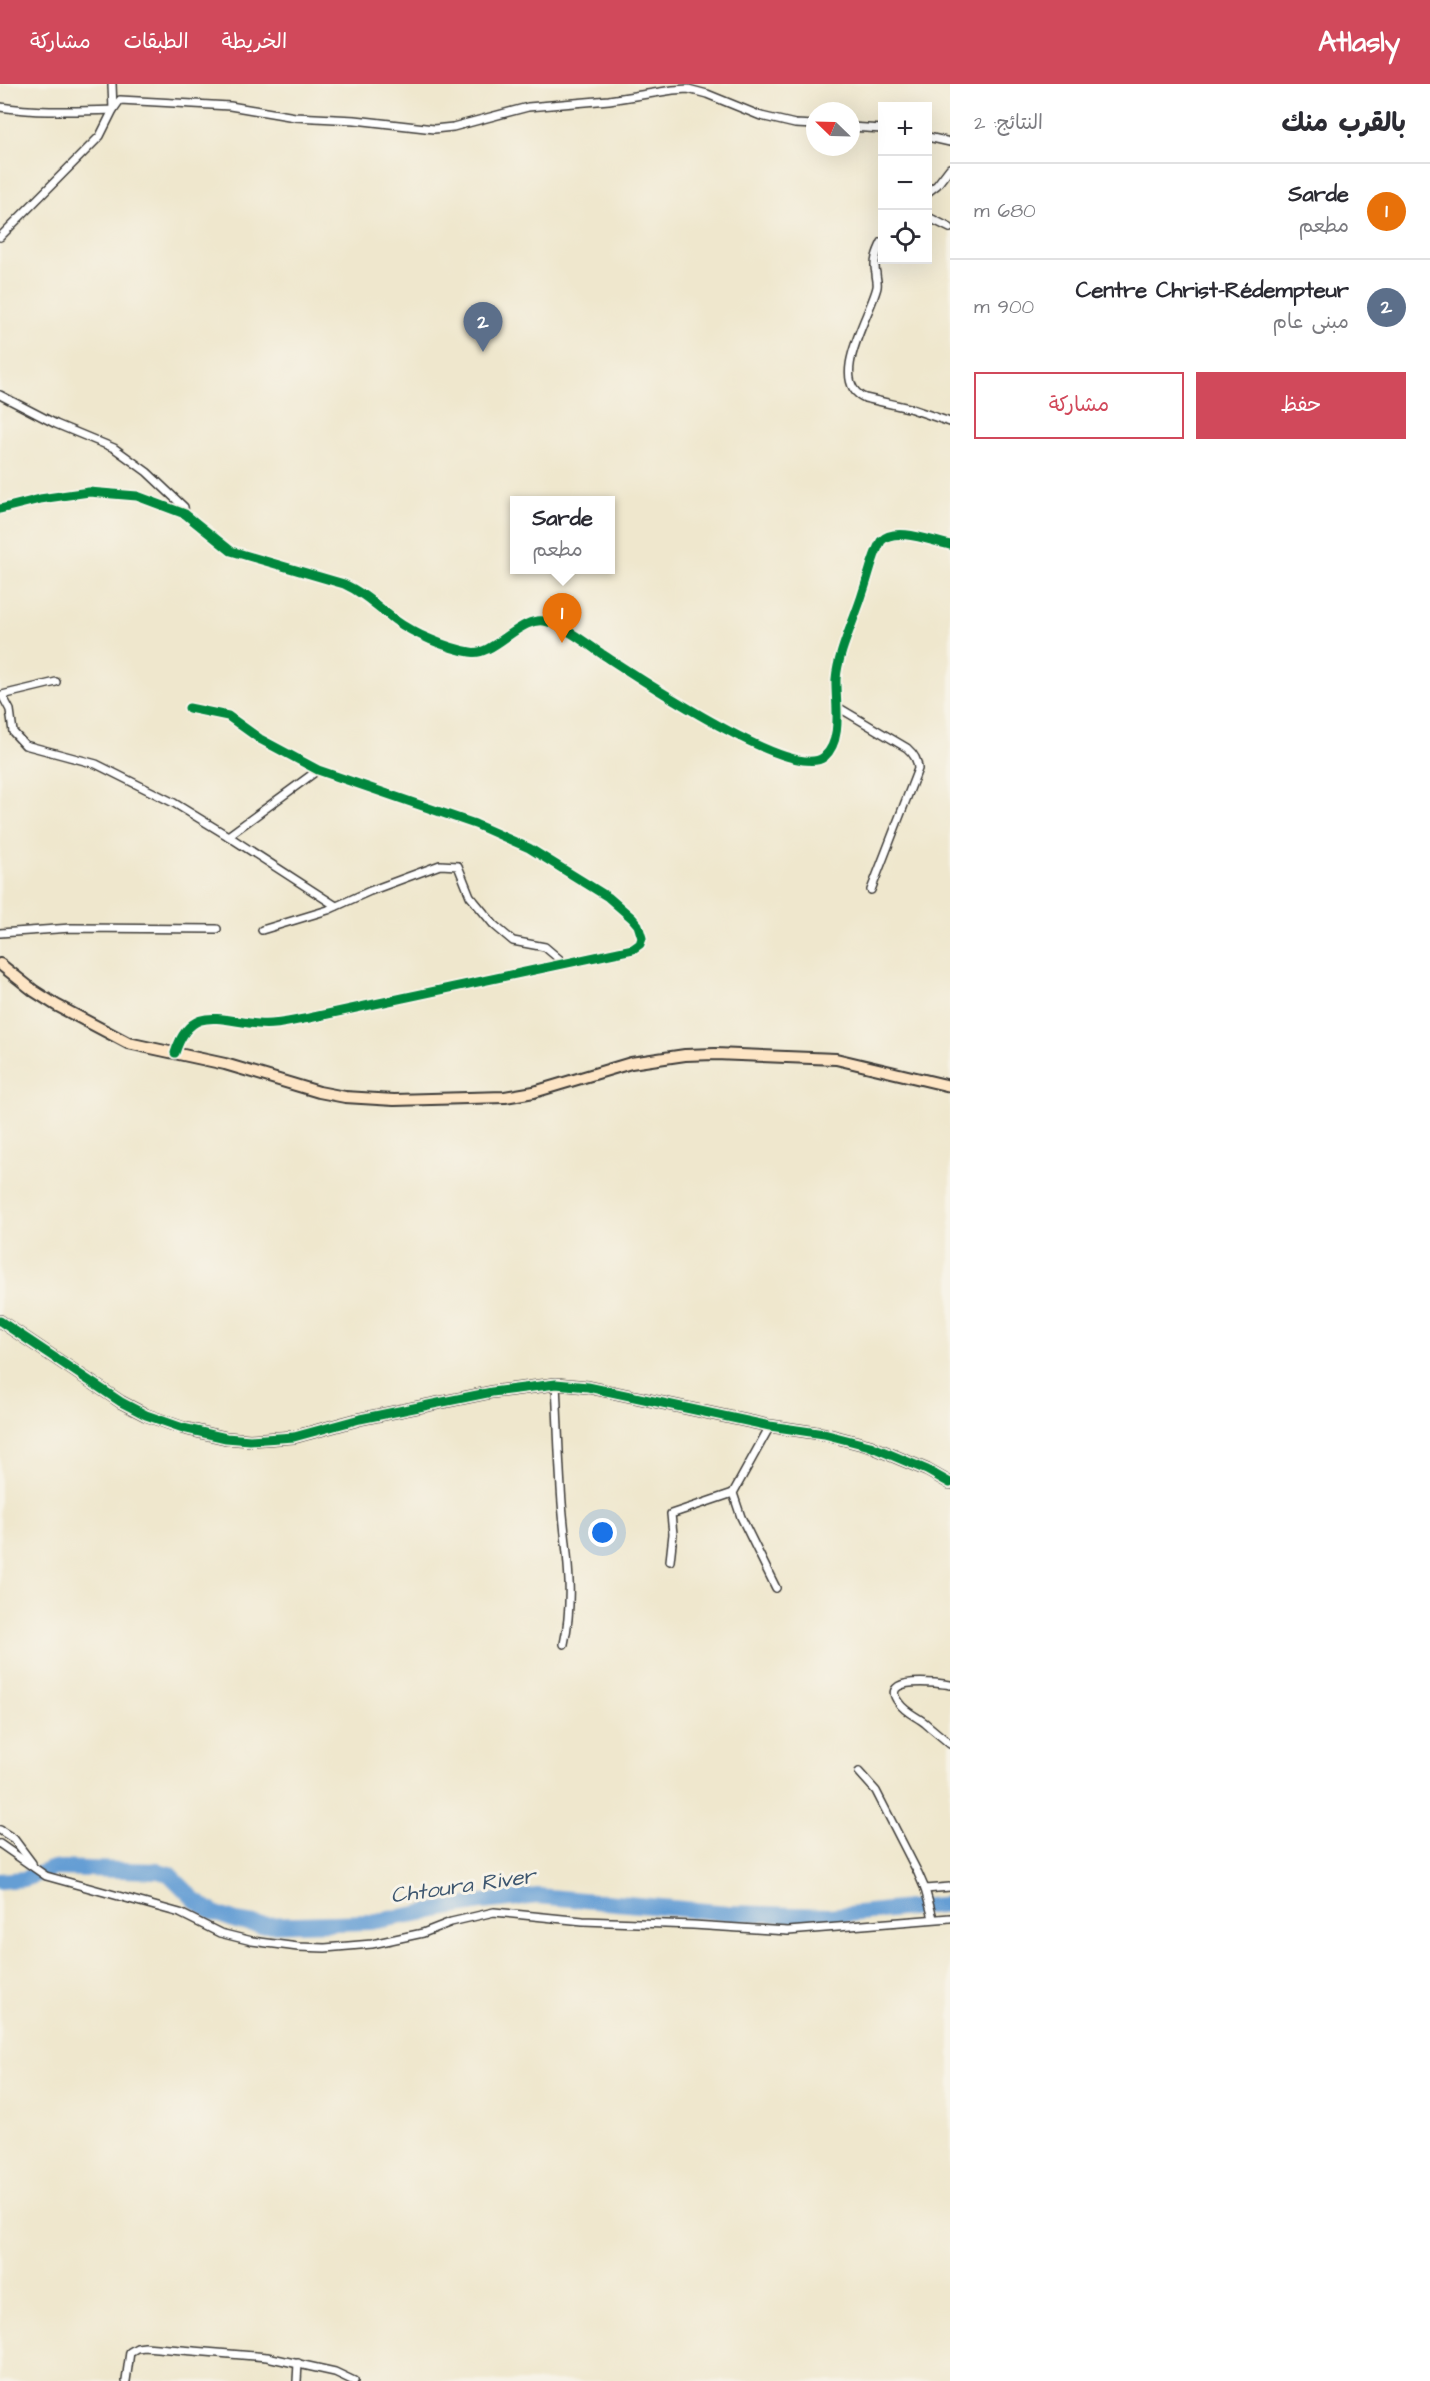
<!DOCTYPE html>
<html lang="ar">
<meta charset="utf-8">
<style>
:root{--surface:#fff;--page:#f7f7f7;--text:#2b2b33;--muted:#7c7c81;--line:#e1e1e2;--accent:#d1495b}
body{margin:0;font-family:"Architects Daughter","Playpen Sans Arabic",sans-serif;background:var(--page);color:var(--text);direction:rtl}
.controls{position:absolute;right:18px;top:18px;display:grid;overflow:hidden;border-radius:0px;box-shadow:0 6px 24px #0002}
.controls button{width:54px;height:54px;display:grid;place-items:center;padding:0;border:0;border-bottom:2px solid var(--line);background:var(--surface);color:var(--text);font:30px sans-serif}
.compass{position:absolute;left:806px;top:18px;width:54px;height:54px;border-radius:50%;background:var(--surface);box-shadow:0 6px 24px #0002;rotate:293deg}
.you{position:absolute;left:603px;top:1449px;width:21px;height:21px;margin:-15px;border:4px solid #fff;border-radius:50%;background:#1a73e8;box-shadow:0 0 0 9px #1a73e833}
.badge{display:grid;place-items:center;width:39px;height:39px;border-radius:50%;background:var(--accent);color:#fff;font-size:20px;font-weight:700}
.pin{position:absolute;translate:-50% -50px;filter:drop-shadow(0 2px 3px #0008)}
.pin::after{content:'';position:absolute;top:32px;width:21px;height:18px;background:inherit;clip-path:polygon(0 0,100% 0,50% 100%)}
.popup{position:absolute;left:510px;top:412px;width:105px;height:78px;box-sizing:border-box;display:grid;place-content:center;border-radius:0px;background:var(--surface);filter:drop-shadow(0 2px 4px #0005);font-size:20px;white-space:nowrap;color:var(--muted)}
.popup b{font-size:22px;color:var(--text)}
.popup::after{content:'';position:absolute;left:50%;top:100%;margin-left:-12px;border:12px solid transparent;border-top-color:var(--surface)}
.list{margin:0;padding:0;list-style:none}
h2{display:flex;justify-content:space-between;align-items:center;height:78px;margin:0;padding:0 24px;font-size:26px}
h2 small{font-size:20px;font-weight:400;color:var(--muted)}
.list li{display:grid;grid-template-columns:39px 1fr auto;gap:18px;align-items:center;box-sizing:border-box;height:96px;padding:0 24px;border-top:2px solid var(--line)}
.list b{display:block;font-size:22px;white-space:nowrap}
.list p{margin:0;font-size:20px;white-space:nowrap;color:var(--muted)}
.list em{font-size:20px;font-style:normal;color:var(--muted)}
.actions{display:flex;gap:12px;padding:18px 24px}
.actions a{flex:1;padding:14px 0;border:2px solid var(--accent);border-radius:0px;text-align:center;font-size:21px;color:var(--accent)}
.actions .main{background:var(--accent);color:#fff}
.icon{flex:none;width:33px;height:33px;fill:none;stroke:currentColor;stroke-width:2;stroke-linecap:round;stroke-linejoin:round}
.map{position:relative;flex:none;width:950px;height:2297px;overflow:hidden;direction:ltr}
header{display:flex;align-items:center;gap:36px;box-sizing:border-box;height:84px;padding:0 30px;background:var(--accent);color:#fff}
header strong{font-size:28px}
nav{display:flex;gap:33px;margin-inline-start:auto;font-size:21px}
main{display:flex}
aside{flex:1;background:var(--surface)}
.map>svg:first-child{display:block}
</style>
<header>
<strong>Atlasly</strong>
<nav><a>الخريطة</a><a>الطبقات</a><a>مشاركة</a></nav>
</header>
<main>
<aside>
<h2>بالقرب منك<small>النتائج: 2</small></h2>
<ul class="list">
<li><span class="badge" style="background:#e8710a">1</span><div><b>Sarde</b><p>مطعم</p></div><em>680 m</em></li>
<li><span class="badge" style="background:#5c6f8a">2</span><div><b>Centre Christ-Rédempteur</b><p>مبنى عام</p></div><em>900 m</em></li>
</ul>
<div class="actions"><a class="main">حفظ</a><a>مشاركة</a></div>
</aside>
<div class="map">
<svg width="950" height="2297" viewBox="0 0 950 2297">
<rect width="100%" height="100%" fill="#f7f3e8"/>
<filter id="ink" filterUnits="userSpaceOnUse"><feTurbulence type="fractalNoise" baseFrequency=".0167" numOctaves="2"/><feDisplacementMap in="SourceGraphic" scale="12" xChannelSelector="R" yChannelSelector="G"/><feConvolveMatrix kernelMatrix="1 2 1 2 8 2 1 2 1" color-interpolation-filters="sRGB"/></filter>
<filter id="wash" filterUnits="userSpaceOnUse"><feTurbulence type="fractalNoise" baseFrequency=".008" numOctaves="4" result="noise"/><feDisplacementMap in="SourceGraphic" scale="24" xChannelSelector="R" yChannelSelector="G"/><feGaussianBlur stdDeviation="1.35" result="paint"/><feColorMatrix in="noise" values="0 0 0 0 0 0 0 0 0 0 0 0 0 0 0 0 0 1.4 0 .05"/><feComposite in="paint" operator="in"/></filter>
<g filter="url(#wash)">
<rect width="100%" height="100%" fill="#efe7cd"/>
<g fill="none" stroke-linecap="round" stroke-linejoin="round">
<!-- river -->
<polyline stroke="#659ed4" stroke-width="16" points="0,1797 24,1795 54,1784 158,1787 169,1790 196,1817 214,1829 236,1837 260,1841 371,1838 482,1818 538,1812 728,1829 829,1832 950,1820"/>
</g>
</g>
<g filter="url(#ink)">
<g fill="none" stroke-linecap="round" stroke-linejoin="round">
<!-- street casing -->
<g stroke="#3c3a37" stroke-width="10">
<g id="street">
<path d="M0,23C38,29 74,27 113,26L120,16L230,22L295,33L355,36L434,45L453,43L528,23L609,16L673,6L688,5L707,10L761,32L795,40L815,41"/>
<polyline points="851,43 882,45"/>
<polyline points="928,53 950,58"/>
<polyline points="928,108 937,101 950,84"/>
<polyline points="928,133 950,144"/>
<polyline points="0,153 100,52 113,26 112,0"/>
<path d="M882,158C877,168 873,178 876,189C876,194 878,198 877,203C872,228 826,298 865,314L909,324L950,338"/>
<polyline points="0,311 56,340 114,364 147,388 184,423 185,430"/>
<path d="M0,425L40,415L89,408L137,412L185,430L231,467L344,500C364,509 378,523 395,536C414,550 447,564 470,568C495,573 521,529 548,538C567,544 586,559 602,570C633,590 793,698 824,673C844,656 835,618 836,595C838,568 855,535 863,508C869,491 872,473 881,457C895,442 931,457 950,461"/>
<polyline points="56,598 2,611 10,626 13,648 25,661 96,680 174,719 228,752 318,686"/>
<path d="M836,622L907,664C914,670 918,676 918,685L871,806"/>
<polyline points="228,752 336,822"/>
<polyline points="262,846 328,826 370,807 440,781 458,782 470,812 494,841 513,857 545,863 565,880"/>
<polyline points="0,849 71,844 217,845"/>
<path d="M175,969C191,919 220,937 258,940C275,942 292,937 309,934L633,865L640,860L642,854L638,841L632,834L608,813L529,764L475,740L318,686L260,655L228,632L189,624"/>
<path d="M556,1300C558,1340 559,1379 562,1419C566,1469 575,1509 564,1560"/>
<polyline points="770,1342 733,1409 741,1433 776,1504"/>
<polyline points="670,1477 673,1450 671,1430 733,1409"/>
<path d="M950,1601C940,1599 877,1591 899,1619C905,1628 916,1632 925,1639C933,1646 942,1653 950,1660"/>
<polyline points="859,1688 876,1707 918,1789 925,1805 933,1834"/>
<polyline points="0,1746 14,1755 32,1779"/>
<polyline points="0,1760 46,1792 180,1829 220,1849 252,1857 298,1863 325,1864 372,1860 423,1849 451,1838 494,1828 583,1837 693,1841 788,1847 950,1834"/>
<polyline points="925,1805 950,1803"/>
<polyline points="126,2297 130,2268 137,2264 145,2263 267,2273 335,2288 354,2297"/>
<polyline points="297,2297 298,2279"/>
</g>
</g>
<!-- secondary casing -->
<g stroke="#3c3a37" stroke-width="14">
<g id="secondary">
<polyline points="0,880 34,907 56,921 128,959 225,980 319,1008 345,1013 394,1016 505,1013 534,1008 631,979 685,971 715,970 836,975 950,1002"/>
<polyline points="0,1237 121,1318 146,1331 183,1344 226,1354 250,1356 294,1353 360,1335 492,1308 556,1300 588,1303 770,1342 824,1350 870,1362 927,1386 950,1399"/>
</g>
</g>
<!-- street -->
<use href="#street" stroke="#fff" stroke-width="7"/>
<!-- secondary -->
<use href="#secondary" stroke="#fde5c5" stroke-width="10"/>
<!-- cycleway casing -->
<g stroke="#f7f3e8" stroke-width="13">
<g id="cycleway">
<path d="M0,425L40,415L89,408L137,412L185,430L231,467L344,500C364,509 378,523 395,536C414,550 447,564 470,568C495,573 521,529 548,538C567,544 586,559 602,570C633,590 793,698 824,673C844,656 835,618 836,595C838,568 855,535 863,508C869,491 872,473 881,457C895,442 931,457 950,461"/>
<path d="M175,969C191,919 220,937 258,940C275,942 292,937 309,934L633,865L640,860L642,854L638,841L632,834L608,813L529,764L475,740L318,686L260,655L228,632L189,624"/>
<polyline points="0,1237 121,1318 146,1331 183,1344 226,1354 250,1356 294,1353 360,1335 492,1308 556,1300 588,1303 770,1342 824,1350 870,1362 927,1386 950,1399"/>
</g>
</g>
<!-- cycleway -->
<use href="#cycleway" stroke="#00873e" stroke-width="9"/>
</g>
</g>
<g text-anchor="middle" dominant-baseline="central" stroke-width="6" stroke-linejoin="round" paint-order="stroke">
<!-- water labels -->
<g font-size="22" font-style="italic" fill="#3d566f" stroke="#f7f3e8">
<text transform="translate(463 1802) rotate(-8)">Chtoura River</text>
</g>
</g>
</svg>
<div class="controls">
<button>+</button>
<button>−</button>
<button><svg class="icon" aria-label="locate" viewBox="0 0 24 24"><circle cx="12" cy="12" r="6"/><path d="M12 2v4M12 18v4M2 12h4M18 12h4"/></svg></button>
</div>
<svg class="compass" viewBox="-18 -18 36 36"><path d="M0-13l5 13h-10z" fill="#e53935"/><path d="M0 13l5-13h-10z" fill="#7c7c81"/></svg>
<div class="you"></div>
<div class="pin badge" style="left:562px;top:559px;background:#e8710a">1</div>
<div class="popup"><b>Sarde</b>مطعم</div>
<div class="pin badge" style="left:483px;top:268px;background:#5c6f8a">2</div>
</div>
</main>
